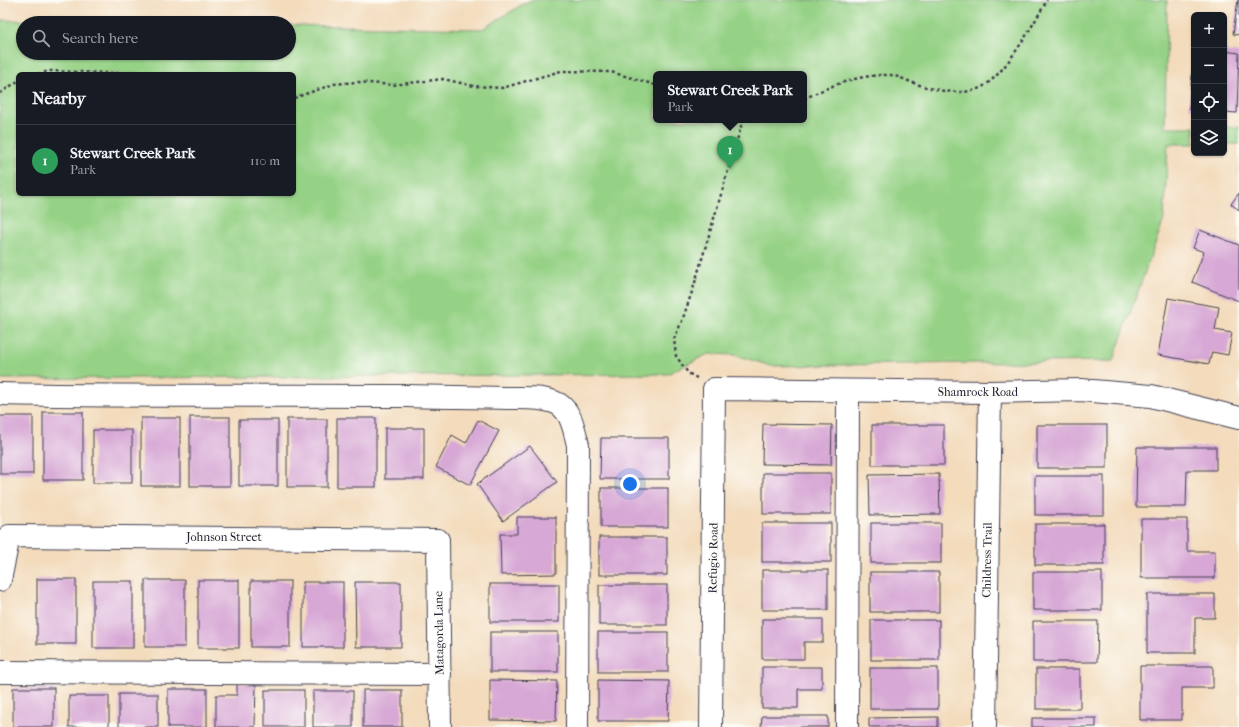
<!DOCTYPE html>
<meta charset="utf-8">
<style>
:root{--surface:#171b24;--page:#242831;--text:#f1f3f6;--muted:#9ea1a6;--line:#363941;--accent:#d1495b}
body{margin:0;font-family:"IM FELL French Canon",serif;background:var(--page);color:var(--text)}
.controls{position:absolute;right:12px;top:12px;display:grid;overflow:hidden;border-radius:6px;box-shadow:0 1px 3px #0004}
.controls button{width:36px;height:36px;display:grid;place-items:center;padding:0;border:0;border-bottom:1px solid var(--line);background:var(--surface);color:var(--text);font:20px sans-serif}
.you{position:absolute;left:630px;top:484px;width:14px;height:14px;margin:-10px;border:3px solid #fff;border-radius:50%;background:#1a73e8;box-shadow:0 0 0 6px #1a73e833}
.badge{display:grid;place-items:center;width:26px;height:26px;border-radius:50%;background:var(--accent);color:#fff;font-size:13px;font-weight:700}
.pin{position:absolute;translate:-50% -33px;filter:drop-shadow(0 1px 2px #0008)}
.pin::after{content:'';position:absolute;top:21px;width:14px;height:12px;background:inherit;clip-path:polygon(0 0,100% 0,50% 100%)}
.popup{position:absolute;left:653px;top:71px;width:154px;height:52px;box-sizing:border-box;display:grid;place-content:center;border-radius:6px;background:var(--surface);filter:drop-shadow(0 1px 3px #0005);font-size:13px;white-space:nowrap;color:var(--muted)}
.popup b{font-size:15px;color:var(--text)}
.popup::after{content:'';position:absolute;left:50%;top:100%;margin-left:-8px;border:8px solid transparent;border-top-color:var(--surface)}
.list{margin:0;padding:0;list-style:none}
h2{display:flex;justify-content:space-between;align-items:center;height:52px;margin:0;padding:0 16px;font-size:17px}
h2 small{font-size:13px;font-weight:400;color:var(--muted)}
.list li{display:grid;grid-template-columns:26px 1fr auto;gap:12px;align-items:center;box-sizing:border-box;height:72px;padding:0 16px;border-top:1px solid var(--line)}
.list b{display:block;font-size:15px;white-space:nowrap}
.list p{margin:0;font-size:13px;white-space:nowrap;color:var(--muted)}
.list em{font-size:13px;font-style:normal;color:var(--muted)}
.icon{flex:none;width:22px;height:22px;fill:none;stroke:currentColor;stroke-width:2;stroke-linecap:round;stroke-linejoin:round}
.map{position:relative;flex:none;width:1239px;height:727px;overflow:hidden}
.search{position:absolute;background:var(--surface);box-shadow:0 1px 3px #0004;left:16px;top:16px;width:280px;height:44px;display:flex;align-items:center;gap:10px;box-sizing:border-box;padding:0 14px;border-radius:22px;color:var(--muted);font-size:15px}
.panel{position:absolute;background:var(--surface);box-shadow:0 1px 3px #0004;left:16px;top:72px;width:280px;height:124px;border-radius:6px}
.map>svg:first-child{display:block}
</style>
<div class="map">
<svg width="1239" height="727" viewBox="0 0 1239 727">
<rect width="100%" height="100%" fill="#fdfcf7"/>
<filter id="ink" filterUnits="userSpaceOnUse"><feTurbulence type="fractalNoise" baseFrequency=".025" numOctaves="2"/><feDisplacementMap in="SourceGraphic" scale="8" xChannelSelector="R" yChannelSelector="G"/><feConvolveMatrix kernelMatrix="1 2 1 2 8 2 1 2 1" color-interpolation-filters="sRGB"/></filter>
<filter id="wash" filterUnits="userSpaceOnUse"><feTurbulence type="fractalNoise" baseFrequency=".012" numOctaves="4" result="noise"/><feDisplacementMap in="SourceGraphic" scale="16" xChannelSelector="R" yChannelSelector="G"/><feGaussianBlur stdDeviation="0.9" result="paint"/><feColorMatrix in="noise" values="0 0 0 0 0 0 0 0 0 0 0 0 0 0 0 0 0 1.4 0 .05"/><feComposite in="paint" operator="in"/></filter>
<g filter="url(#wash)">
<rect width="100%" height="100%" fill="#f3dbbc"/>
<!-- green -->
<g fill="#96d286" stroke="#5c7a60" fill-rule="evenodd">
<path d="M530,0H1167L1165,127H1194V144H1168L1164,219L1113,361L771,366L735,355L708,354L667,374L0,379V20L157,23H23V53H289V25L482,29ZM18,74H294V194H18ZM656,74H804V120H656Z"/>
<rect x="1224" y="127" width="15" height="17"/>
</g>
<g id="blocks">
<!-- building -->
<g fill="#d7a7d5">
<polygon points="1238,0 1239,0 1239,35 1233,34"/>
<polygon points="1224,51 1239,53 1237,113 1224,112"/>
<polygon points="1193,62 1194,62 1194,109 1189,109"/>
<polygon points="1239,193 1239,210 1231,204"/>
<polygon points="1200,230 1239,245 1239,301 1192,282 1204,252 1193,248"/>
<polygon points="1168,298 1219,307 1215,330 1232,333 1228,355 1212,352 1209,364 1158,355"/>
<rect x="43" y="412" width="40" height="68"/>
<rect x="0" y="416" width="33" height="58"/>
<rect x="190" y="417" width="40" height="69"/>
<rect x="141" y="418" width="39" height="68"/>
<rect x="337" y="418" width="39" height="69"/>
<rect x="287" y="419" width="40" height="68"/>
<rect x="239" y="420" width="39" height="66"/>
<polygon points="478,420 499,431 470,485 436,467 452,435 466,443"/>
<polygon points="763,424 832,425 831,465 762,464"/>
<rect x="872" y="425" width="72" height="40"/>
<rect x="1037" y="425" width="70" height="43"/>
<rect x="385" y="428" width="39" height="51"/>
<rect x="93" y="430" width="39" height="53"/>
<polygon points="601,438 669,438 669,479 600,479"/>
<polygon points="530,446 557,482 503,521 477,484"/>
<polygon points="1137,447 1216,447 1216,470 1187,470 1186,507 1136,507"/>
<rect x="763" y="473" width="68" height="41"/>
<polygon points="939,474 940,514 870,515 869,475"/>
<rect x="1035" y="476" width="69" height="39"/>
<rect x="601" y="488" width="67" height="39"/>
<polygon points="517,517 556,517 556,574 501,575 500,534 517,534"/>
<polygon points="1141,519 1187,519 1187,551 1215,551 1215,578 1141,578"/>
<rect x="762" y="523" width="69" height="39"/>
<rect x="871" y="523" width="70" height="40"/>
<rect x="1035" y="524" width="69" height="41"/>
<rect x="599" y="537" width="68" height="38"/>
<rect x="762" y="570" width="66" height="40"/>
<rect x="870" y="572" width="69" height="40"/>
<rect x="1033" y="572" width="69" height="38"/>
<rect x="37" y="579" width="39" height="65"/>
<rect x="145" y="580" width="40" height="67"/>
<rect x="198" y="580" width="41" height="68"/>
<rect x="93" y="581" width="40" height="67"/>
<rect x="251" y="581" width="39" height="66"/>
<rect x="303" y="582" width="40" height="65"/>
<polygon points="355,582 401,582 401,647 356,647"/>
<rect x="490" y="584" width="69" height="38"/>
<rect x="599" y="585" width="68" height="40"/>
<polygon points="1147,594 1215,594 1215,618 1195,618 1195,653 1147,653"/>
<polygon points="762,619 823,619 823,642 804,642 804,659 762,659"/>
<rect x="871" y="620" width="68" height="40"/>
<polygon points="1033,621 1098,621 1097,662 1033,662"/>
<rect x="490" y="632" width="68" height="40"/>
<rect x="598" y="632" width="70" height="40"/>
<polygon points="1140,666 1213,666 1213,688 1182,688 1182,720 1140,720"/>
<polygon points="762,667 822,667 822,689 798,689 798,708 762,708"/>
<rect x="870" y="668" width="68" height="41"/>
<rect x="1036" y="669" width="44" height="40"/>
<polygon points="490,680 557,681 556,721 490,720"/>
<polygon points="598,680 669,681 668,721 598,721"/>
<polygon points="237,684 256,684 255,727 216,727 216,695 237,695"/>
<rect x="13" y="688" width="41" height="39"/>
<rect x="168" y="689" width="39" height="38"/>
<rect x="265" y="690" width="39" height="37"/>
<rect x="363" y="690" width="39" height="37"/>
<rect x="313" y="691" width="40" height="36"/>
<rect x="119" y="694" width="39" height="33"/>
<rect x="69" y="696" width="40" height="31"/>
<polygon points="762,716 828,716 828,727 761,727"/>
<polygon points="938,717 938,727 869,727 869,718"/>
<rect x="1032" y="718" width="64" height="9"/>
</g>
</g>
</g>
<g filter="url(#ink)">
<use href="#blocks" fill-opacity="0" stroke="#413e4e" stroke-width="1"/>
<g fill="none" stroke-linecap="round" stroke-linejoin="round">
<!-- minor casing -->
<g stroke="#413e4e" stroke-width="24">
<g id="minor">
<path d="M0,394C136,397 272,395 408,396C441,397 475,397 508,398C523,398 539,397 554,402C571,408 574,429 578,445L577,727"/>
<polyline points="0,580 9,536 438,540 440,727"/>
<polyline points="0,672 440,674"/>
<polyline points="711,727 714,389 990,392 1081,390 1151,396 1239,418"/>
<polyline points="847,727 848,391"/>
<polyline points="985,727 990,392"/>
</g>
</g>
<!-- path -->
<g stroke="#413e4e" stroke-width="2.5" stroke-dasharray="3 3" stroke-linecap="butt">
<polyline points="38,74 49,71 140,74"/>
<polyline points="0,93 18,81"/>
<polyline points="294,98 334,84 358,82 393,85 443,79 474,86 502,88 561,71 611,72 656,85"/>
<path d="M804,99C831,85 860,74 891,75C898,76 907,81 914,83C932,90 964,97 982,87C1005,75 1034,23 1047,0"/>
<polyline points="697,378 688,373 676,356 674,339 682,321 694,286 743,120"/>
</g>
<!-- minor -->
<use href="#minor" stroke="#fff" stroke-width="22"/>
</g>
</g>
<g text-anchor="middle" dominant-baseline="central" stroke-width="3.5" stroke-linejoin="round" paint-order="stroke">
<!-- street labels -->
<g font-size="12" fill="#22223b" stroke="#fdfcf7">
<text x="978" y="392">Shamrock Road</text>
<text x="224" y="537">Johnson Street</text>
<text transform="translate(713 558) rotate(-89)">Refugio Road</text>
<text transform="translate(987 560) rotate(-89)">Childress Trail</text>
<text transform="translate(439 633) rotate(-91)">Matagorda Lane</text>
</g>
</g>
</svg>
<div class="controls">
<button>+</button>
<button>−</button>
<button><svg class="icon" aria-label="locate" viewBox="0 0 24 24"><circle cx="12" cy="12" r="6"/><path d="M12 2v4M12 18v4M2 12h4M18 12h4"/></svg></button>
<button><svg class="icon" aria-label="layers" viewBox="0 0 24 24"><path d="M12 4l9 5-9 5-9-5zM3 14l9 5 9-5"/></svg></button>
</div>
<div class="you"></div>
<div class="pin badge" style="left:730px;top:169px;background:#2e9e5b">1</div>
<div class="popup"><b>Stewart Creek Park</b>Park</div>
<div class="search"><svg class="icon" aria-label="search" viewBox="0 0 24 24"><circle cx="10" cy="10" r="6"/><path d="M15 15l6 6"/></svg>Search here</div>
<section class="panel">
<h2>Nearby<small></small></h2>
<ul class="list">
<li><span class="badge" style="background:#2e9e5b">1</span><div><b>Stewart Creek Park</b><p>Park</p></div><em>110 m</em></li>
</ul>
</section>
</div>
